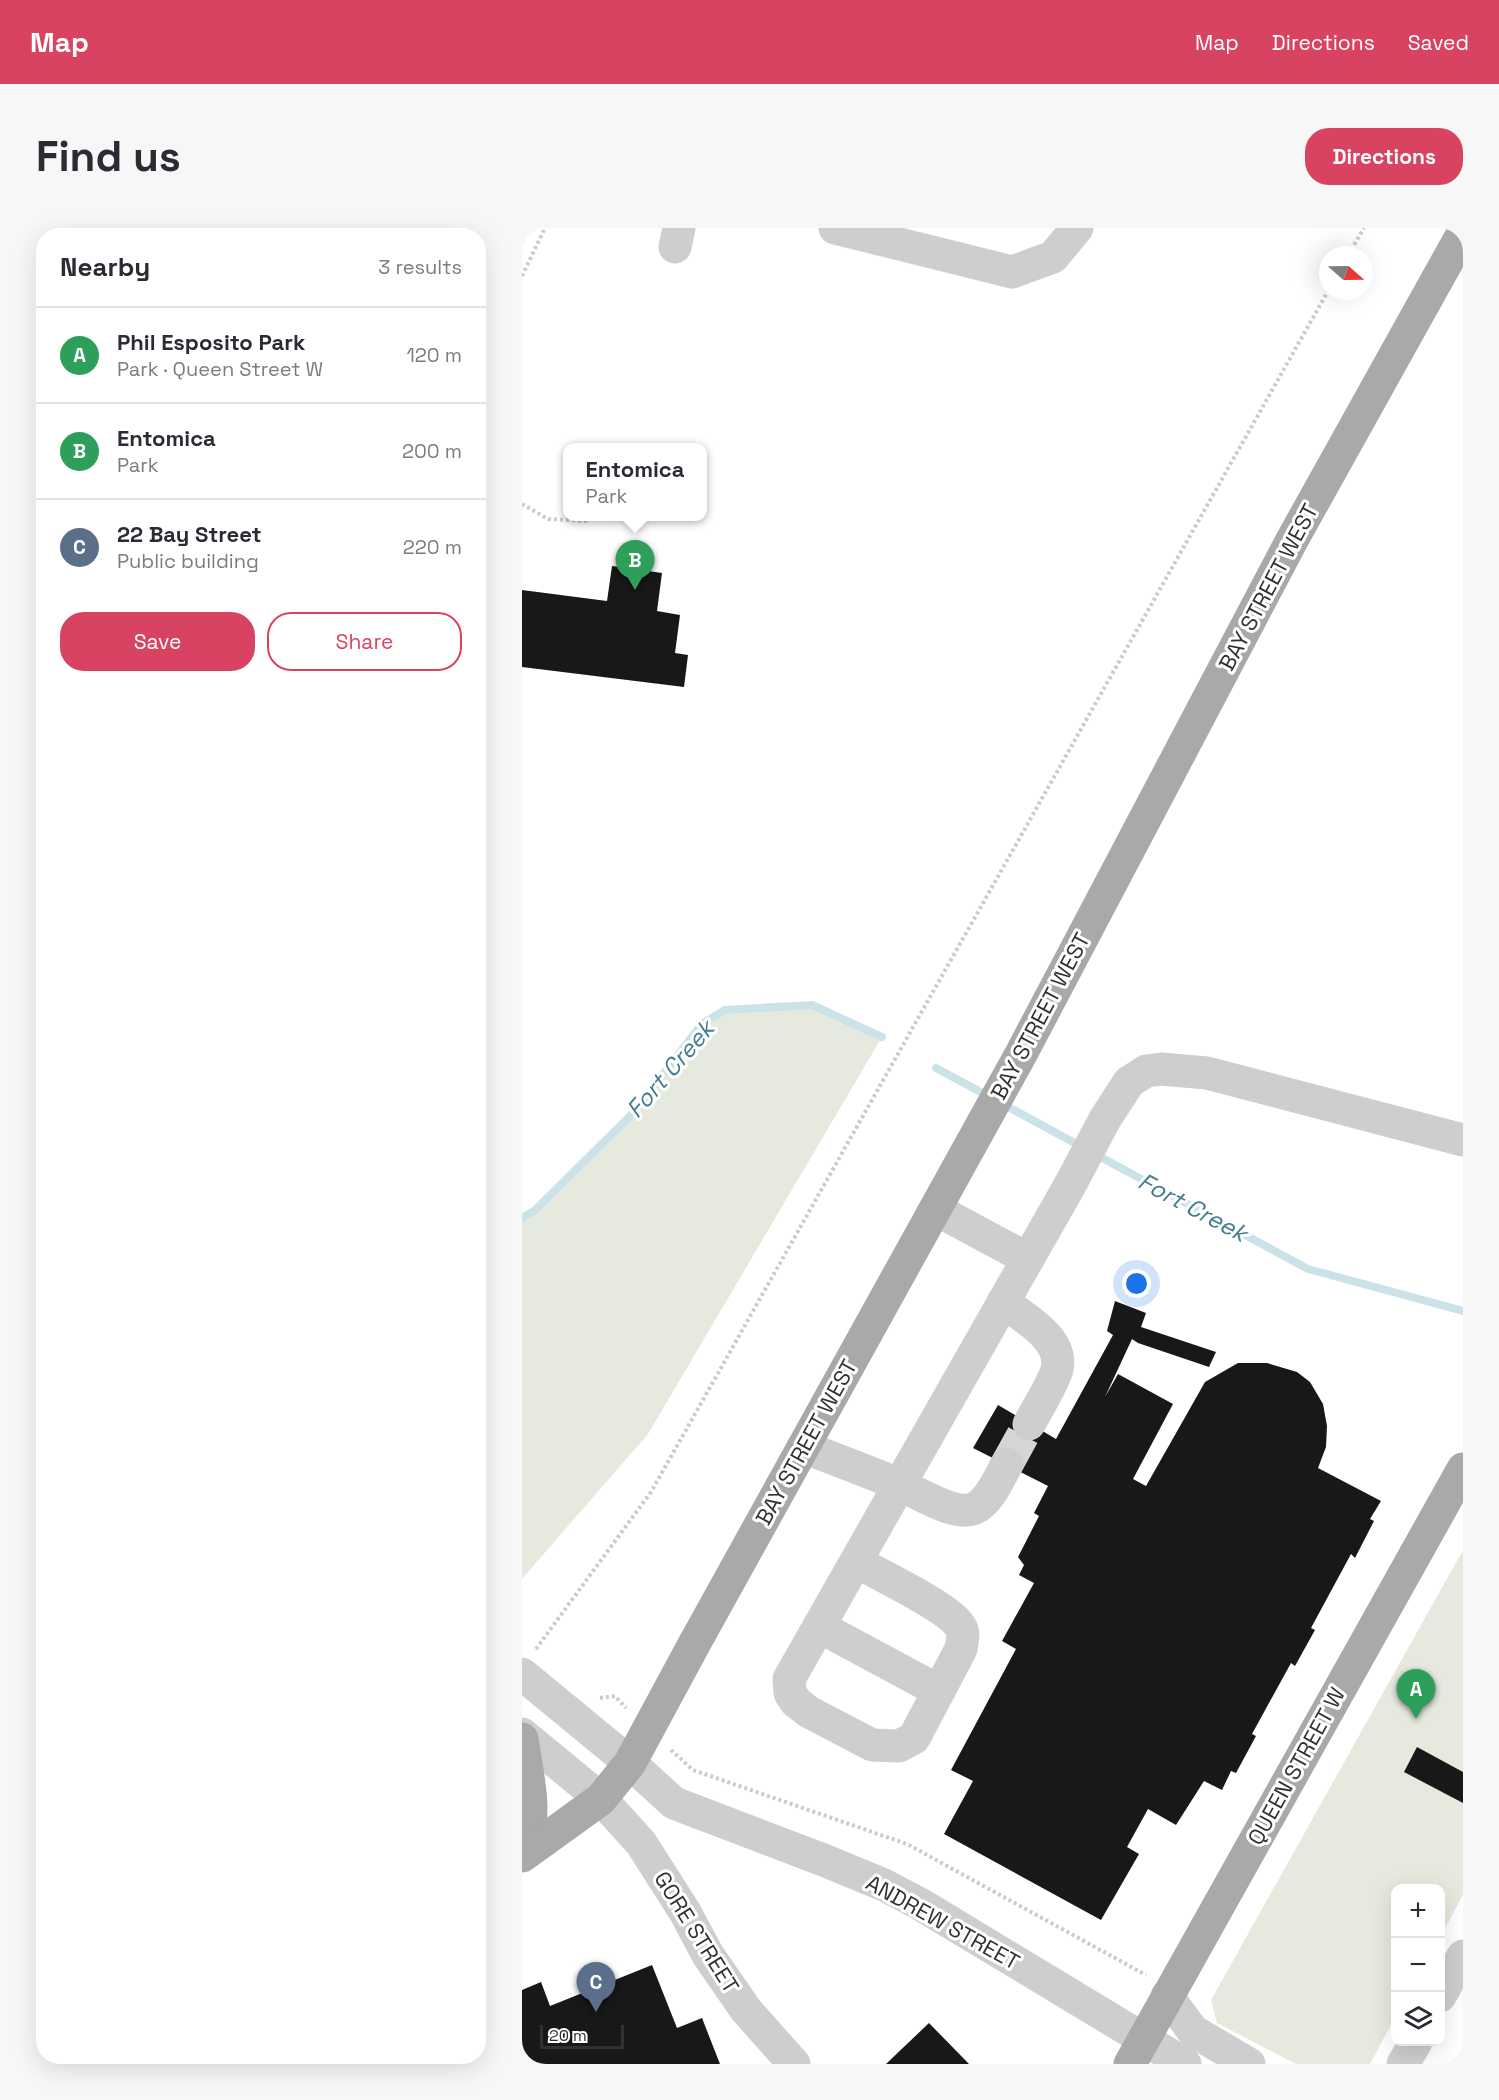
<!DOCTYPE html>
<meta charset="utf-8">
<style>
:root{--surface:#fff;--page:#f7f7f7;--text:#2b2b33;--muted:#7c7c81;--line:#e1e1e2;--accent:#d94362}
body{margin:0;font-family:"Space Grotesk",sans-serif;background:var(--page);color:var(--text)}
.controls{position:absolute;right:18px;bottom:18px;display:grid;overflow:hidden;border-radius:12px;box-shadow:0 6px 24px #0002}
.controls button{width:54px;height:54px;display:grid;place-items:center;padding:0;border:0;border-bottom:2px solid var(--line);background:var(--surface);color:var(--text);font:30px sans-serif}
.compass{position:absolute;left:797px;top:18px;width:54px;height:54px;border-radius:50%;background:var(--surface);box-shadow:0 6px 24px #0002;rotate:110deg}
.scale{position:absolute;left:18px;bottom:15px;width:84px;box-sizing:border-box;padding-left:6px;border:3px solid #313131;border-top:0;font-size:16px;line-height:21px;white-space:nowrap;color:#313131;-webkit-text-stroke:4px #fff;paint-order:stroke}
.you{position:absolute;left:615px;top:1056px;width:21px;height:21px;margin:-15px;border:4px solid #fff;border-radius:50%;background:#1a73e8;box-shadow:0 0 0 9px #1a73e833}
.badge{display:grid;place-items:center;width:39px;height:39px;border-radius:50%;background:var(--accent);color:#fff;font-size:20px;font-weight:700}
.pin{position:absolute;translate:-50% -50px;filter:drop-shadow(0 2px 3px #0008)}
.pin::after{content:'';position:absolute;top:32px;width:21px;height:18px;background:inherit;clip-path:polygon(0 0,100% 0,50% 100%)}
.popup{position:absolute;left:41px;top:215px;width:144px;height:78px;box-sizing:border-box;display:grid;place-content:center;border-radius:12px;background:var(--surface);filter:drop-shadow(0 2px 4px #0005);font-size:20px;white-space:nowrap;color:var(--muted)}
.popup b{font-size:22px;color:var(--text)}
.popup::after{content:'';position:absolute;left:50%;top:100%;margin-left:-12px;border:12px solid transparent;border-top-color:var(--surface)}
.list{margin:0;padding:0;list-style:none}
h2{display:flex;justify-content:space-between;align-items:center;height:78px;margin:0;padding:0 24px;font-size:26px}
h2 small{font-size:20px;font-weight:400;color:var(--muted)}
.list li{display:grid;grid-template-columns:39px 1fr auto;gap:18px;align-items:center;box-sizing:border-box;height:96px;padding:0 24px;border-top:2px solid var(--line)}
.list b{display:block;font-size:22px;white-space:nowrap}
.list p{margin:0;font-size:20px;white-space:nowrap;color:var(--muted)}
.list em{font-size:20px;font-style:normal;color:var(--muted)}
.actions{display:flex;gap:12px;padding:18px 24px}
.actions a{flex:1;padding:14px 0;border:2px solid var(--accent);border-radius:24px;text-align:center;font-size:21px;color:var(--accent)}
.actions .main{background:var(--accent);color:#fff}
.icon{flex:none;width:33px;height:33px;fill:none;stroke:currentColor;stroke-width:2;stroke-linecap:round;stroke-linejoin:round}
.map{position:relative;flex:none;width:941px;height:1836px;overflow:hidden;border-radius:24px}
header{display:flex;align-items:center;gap:36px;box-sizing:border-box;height:84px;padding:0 30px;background:var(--accent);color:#fff}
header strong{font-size:28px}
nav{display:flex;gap:33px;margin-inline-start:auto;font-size:21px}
.intro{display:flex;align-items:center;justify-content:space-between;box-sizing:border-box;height:144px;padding:0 36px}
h1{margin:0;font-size:42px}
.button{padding:15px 27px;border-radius:24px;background:var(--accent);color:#fff;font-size:21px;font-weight:700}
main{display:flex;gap:36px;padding:0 36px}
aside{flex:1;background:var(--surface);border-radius:24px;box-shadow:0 6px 24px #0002}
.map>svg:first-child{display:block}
</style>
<header>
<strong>Map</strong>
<nav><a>Map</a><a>Directions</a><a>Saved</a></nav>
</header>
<div class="intro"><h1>Find us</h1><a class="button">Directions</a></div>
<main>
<aside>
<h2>Nearby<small>3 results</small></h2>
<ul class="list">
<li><span class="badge" style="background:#2e9e5b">A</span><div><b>Phil Esposito Park</b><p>Park · Queen Street W</p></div><em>120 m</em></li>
<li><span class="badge" style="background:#2e9e5b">B</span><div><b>Entomica</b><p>Park</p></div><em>200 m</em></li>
<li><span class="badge" style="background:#5c6f8a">C</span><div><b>22 Bay Street</b><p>Public building</p></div><em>220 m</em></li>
</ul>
<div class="actions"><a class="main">Save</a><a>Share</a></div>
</aside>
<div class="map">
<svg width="941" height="1836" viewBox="0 0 941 1836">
<rect width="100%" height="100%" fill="#fff"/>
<!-- green -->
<g fill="#e6eade">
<polygon points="290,777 360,809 126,1206 0,1351 0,988 23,972 110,886 180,796 203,782"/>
<polygon points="941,1322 941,1667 919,1708 918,1660 874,1660 873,1789 848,1836 774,1836 695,1795 689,1772"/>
</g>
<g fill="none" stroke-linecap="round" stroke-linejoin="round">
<!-- stream -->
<g stroke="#cce2e9" stroke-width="8">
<polyline points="414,840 468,869"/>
<polyline points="479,875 560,919"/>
<polyline points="571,925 786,1041 941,1083"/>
<polyline points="0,990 12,983 110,886 180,796 203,782 290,777 360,809"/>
</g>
</g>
<!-- building -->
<g fill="#181818">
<polygon points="90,338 140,345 135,383 158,387 153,425 166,427 162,459 0,439 0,362 85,373"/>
<polygon points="593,1073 624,1085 619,1099 694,1124 687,1139 616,1115 610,1111 583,1169 596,1146 651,1176 611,1251 624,1258 683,1154 716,1135 745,1135 775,1144 788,1154 801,1176 805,1198 804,1219 796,1240 859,1273 848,1291 852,1293 833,1330 829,1326 789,1400 793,1402 773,1438 769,1435 730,1506 734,1508 714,1545 709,1543 700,1562 682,1553 654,1597 626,1581 605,1619 617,1626 579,1692 422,1606 451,1553 429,1542 494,1421 480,1413 512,1355 497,1347 502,1337 496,1329 517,1288 512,1285 526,1258 451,1220 476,1177 534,1211 591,1107 585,1103"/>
<polygon points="895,1519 941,1544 941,1575 882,1544"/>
<polygon points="130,1737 155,1800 180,1790 198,1836 0,1836 0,1762 19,1754 28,1778"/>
<polygon points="407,1795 447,1836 364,1836"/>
</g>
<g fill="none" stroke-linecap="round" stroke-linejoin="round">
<!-- minor-tunnel -->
<polyline stroke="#d6d6d6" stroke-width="33" stroke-dasharray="33 16" stroke-linecap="butt" points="485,1236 507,1196"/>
<!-- path -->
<g stroke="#cbcbcb" stroke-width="4" stroke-dasharray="3 3" stroke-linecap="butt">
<polyline points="826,27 842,0"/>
<polyline points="0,48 23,0"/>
<polyline points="0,276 26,291 65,293"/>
<polyline points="14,1421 129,1264 806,63"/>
<polyline points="78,1470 93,1468 104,1480"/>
<polyline points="149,1522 171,1542 385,1616 624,1747"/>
</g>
<!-- minor -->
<g stroke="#cecece" stroke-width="33">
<polyline points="313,0 490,44 531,29 555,0"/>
<polyline points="153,19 157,0"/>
<polyline points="413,981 506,1031"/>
<path d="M481,1074C501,1089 542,1111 535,1141C533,1152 514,1183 507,1196"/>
<path d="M281,1219C313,1231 344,1243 376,1256C394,1263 433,1290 453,1280C468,1273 477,1250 485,1236"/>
<path d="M335,1334C358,1347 426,1379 438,1398C443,1405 440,1413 439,1421L392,1510L377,1518L350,1517L287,1484L274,1474L268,1465L267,1451L548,957L583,891L607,854L624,843L639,841L685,845L941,912"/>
<polyline points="298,1399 417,1463"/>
<polyline points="0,1446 108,1535 152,1575 304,1633 362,1657 398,1676 663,1836"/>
<polyline points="0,1506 79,1571 119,1615 163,1684 186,1727 224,1782 272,1836"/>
<polyline points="645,1768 671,1803 727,1836"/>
<polyline points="918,1768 941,1728"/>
<polyline points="881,1836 894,1814"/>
</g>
<!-- major -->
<g stroke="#a9a9a9" stroke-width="33">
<path d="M0,1511C4,1541 18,1592 0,1618"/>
<polyline points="0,1628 79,1571 108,1535 170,1420 499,826 770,312 941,5"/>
<polyline points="608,1836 941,1241"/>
</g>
</g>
<g text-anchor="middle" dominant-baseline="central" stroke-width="6" stroke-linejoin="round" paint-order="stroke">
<!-- street labels -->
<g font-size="22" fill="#313131" stroke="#fff">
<text transform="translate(746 359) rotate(-62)">BAY STREET WEST</text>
<text transform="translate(518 788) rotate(-62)">BAY STREET WEST</text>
<text transform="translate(284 1214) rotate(-61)">BAY STREET WEST</text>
<text transform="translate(774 1538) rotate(-61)">QUEEN STREET W</text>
<text transform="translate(421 1694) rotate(29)">ANDREW STREET</text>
<text transform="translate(175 1704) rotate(58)">GORE STREET</text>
</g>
<!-- water labels -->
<g font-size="24" font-style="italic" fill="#447c8f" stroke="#fff">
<text transform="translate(148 841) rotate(-49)">Fort Creek</text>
<text transform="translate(671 979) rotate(28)">Fort Creek</text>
</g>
</g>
</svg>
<div class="controls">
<button>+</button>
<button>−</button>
<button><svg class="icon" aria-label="layers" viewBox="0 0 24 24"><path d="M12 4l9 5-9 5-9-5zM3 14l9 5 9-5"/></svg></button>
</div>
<svg class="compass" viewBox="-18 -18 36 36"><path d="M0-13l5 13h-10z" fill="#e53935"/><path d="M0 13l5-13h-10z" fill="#7c7c81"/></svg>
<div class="scale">20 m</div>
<div class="you"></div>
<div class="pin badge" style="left:894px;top:1491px;background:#2e9e5b">A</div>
<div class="pin badge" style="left:113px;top:362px;background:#2e9e5b">B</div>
<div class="popup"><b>Entomica</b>Park</div>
<div class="pin badge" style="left:74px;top:1784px;background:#5c6f8a">C</div>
</div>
</main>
